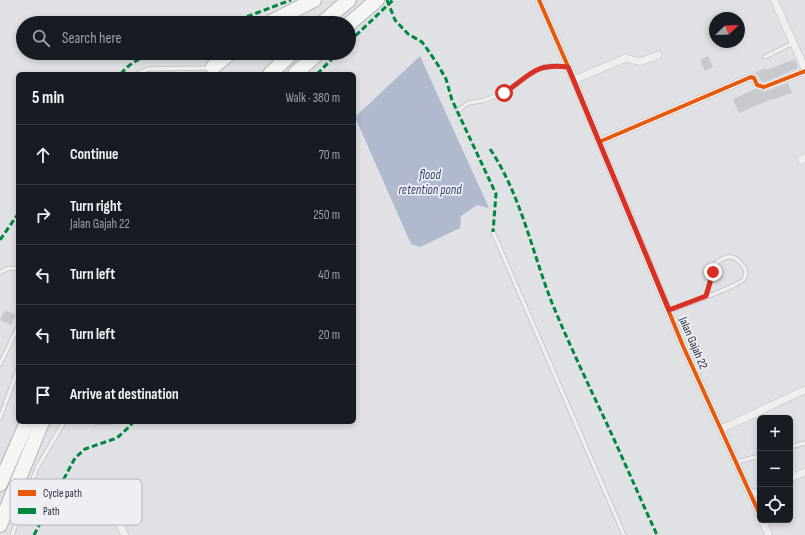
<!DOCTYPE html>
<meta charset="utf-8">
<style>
:root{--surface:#171b24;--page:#242831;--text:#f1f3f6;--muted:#9ea1a6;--line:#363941}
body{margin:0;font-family:"Sofia Sans Condensed",sans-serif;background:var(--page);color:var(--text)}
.controls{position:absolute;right:12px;bottom:12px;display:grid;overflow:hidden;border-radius:6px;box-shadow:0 2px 6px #0003}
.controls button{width:36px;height:36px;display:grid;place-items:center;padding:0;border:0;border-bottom:1px solid var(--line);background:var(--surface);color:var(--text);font:20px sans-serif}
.compass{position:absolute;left:709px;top:12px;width:36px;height:36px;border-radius:50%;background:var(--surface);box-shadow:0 2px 6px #0003;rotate:67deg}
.stop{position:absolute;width:12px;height:12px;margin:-9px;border:3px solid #d93025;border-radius:50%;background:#fff}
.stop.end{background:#d93025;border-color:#fff;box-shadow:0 1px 4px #0008}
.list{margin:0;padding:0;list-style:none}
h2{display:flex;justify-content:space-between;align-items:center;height:52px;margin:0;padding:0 16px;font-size:17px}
h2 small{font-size:13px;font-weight:400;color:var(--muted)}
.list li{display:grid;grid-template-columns:26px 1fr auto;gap:12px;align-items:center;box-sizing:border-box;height:60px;padding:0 16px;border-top:1px solid var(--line)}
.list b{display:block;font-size:15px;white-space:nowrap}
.list p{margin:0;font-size:13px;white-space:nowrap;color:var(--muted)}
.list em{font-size:13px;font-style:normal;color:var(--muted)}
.icon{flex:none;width:22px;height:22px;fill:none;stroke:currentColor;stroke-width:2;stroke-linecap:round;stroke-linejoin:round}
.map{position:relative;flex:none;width:805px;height:535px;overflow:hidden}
.search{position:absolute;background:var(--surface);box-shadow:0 2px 6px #0003;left:16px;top:16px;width:340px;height:44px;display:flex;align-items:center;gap:10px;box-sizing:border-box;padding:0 14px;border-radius:22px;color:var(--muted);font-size:15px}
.panel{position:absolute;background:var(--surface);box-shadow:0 2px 6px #0003;left:16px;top:72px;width:340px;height:352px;border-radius:6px}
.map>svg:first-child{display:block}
</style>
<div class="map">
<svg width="805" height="535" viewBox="0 0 805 535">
<rect width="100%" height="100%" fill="#e0e1e4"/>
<!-- water -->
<polygon fill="#b0b9cd" points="420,56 489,208 477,205 461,216 460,228 420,247 411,244 355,117"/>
<!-- building -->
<g fill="#c8c9cd">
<polygon points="708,56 713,67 705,71 700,60"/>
<polygon points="795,59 798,68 764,82 761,81 758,75 755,73 765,68 766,70"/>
<polygon points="788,83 792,93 767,101 739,113 733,99 755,89 765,92"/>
<polygon points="5,310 16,315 11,325 0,320"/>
</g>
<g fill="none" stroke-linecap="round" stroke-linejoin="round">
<!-- lane casing -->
<g stroke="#bebfc2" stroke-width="5">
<g id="lane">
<polyline points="765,57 793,43"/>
<polyline points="137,74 148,69 210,68"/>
<polyline points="458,111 468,103 482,101 504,93 535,71 543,67 550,66 568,67"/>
<polyline points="493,232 624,535"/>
<path d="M0,273C6,268 11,267 18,269"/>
<path d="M669,311C681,306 738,287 744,279C746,276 746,271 744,267C741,263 736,258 732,257C726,256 719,260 715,264L706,296"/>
<polyline points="0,364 18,327"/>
<polyline points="0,418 18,369"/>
<polyline points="95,422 111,422"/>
<polyline points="790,447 805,443"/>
<polyline points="736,462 760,456"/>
<polyline points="12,535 37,468 64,422"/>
</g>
</g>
<!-- street casing -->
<g stroke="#bebfc2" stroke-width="8">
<g id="street">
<polyline points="539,0 574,80 683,346 760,515"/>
<polyline points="774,0 805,69"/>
<polyline points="574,80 626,58 640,62 658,55"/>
<polyline points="599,142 751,77 754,78 757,85 764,87 805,71"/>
<polyline points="801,160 805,158"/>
<polyline points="721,429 805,390"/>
<polyline points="790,478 805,472"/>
<polyline points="751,494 760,491"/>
<polyline points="112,510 125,535"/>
<polyline points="762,520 769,535"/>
</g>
</g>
<!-- highway casing -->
<g stroke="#b3b4b9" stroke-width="16">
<g id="highway">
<polyline points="269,23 314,0"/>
<polyline points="322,23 349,0"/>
<polyline points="349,24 377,0"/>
<polyline points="213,67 230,53"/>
<polyline points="270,74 292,53"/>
<polyline points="295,74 318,53"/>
<polyline points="0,484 27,422"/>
<polyline points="0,525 42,422"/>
</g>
</g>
<!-- lane -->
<use href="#lane" stroke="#efeff2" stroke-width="3.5"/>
<!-- street -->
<use href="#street" stroke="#efeff2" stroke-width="7"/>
<!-- highway -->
<use href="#highway" stroke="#f4f5f5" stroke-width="14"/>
<!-- quiet -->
<g stroke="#00873e" stroke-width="3" stroke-dasharray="6 3" stroke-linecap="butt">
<polyline points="387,0 395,20 408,34 422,42 425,46 438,65 446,79 452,100 496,194 493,232"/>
<polyline points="230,23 291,0"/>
<polyline points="349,42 393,0"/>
<path d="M121,74C129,63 142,57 154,53"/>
<polyline points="317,74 338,53"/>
<path d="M490,149C521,195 532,252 552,303C569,344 588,384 607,424C624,461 640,498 657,535"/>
<polyline points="0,240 18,214"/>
<polyline points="34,535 75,458 85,449 117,438 130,426 133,422"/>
</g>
<!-- cycleway casing -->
<g stroke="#eeeff4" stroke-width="6">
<g id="cycleway">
<polyline points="539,0 574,80 683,346 760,515"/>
<polyline points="599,142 751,77 754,78 757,85 764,87 805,71"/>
</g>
</g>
<!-- cycleway -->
<use href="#cycleway" stroke="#e8590c" stroke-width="4"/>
</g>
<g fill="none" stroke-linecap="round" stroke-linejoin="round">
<!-- route -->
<path stroke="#d93025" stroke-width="5" d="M504,93C530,76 533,63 568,67L669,310L706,296L713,272"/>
</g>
<g text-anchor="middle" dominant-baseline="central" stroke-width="3.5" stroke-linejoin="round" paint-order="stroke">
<!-- street labels -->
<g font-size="12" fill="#292c3c" stroke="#eeeff4">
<text transform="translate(693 343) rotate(67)">Jalan Gajah 22</text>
</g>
<!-- water labels -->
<g font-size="13" font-style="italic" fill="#37456c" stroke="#eeeff4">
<text x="430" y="175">flood<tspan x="430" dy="15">retention pond</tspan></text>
</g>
</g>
<!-- legend -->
<rect x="10" y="479" width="132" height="46" rx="6" fill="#eeeff4" stroke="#b3b4bd" stroke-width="1"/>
<rect x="18" y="490" width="18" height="6" fill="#e8590c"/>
<rect x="18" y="508" width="18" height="6" fill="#00873e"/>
<g font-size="11" fill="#292c3c">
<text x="43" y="497">Cycle path</text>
<text x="43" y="515">Path</text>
</g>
</svg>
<div class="controls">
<button>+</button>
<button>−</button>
<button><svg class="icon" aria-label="locate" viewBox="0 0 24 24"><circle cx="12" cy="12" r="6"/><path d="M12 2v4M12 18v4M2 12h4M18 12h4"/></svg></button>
</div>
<svg class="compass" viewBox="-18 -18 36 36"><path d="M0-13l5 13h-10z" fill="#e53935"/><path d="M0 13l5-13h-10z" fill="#9ea1a6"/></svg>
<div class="stop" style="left:504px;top:93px"></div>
<div class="stop end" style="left:713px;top:272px"></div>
<div class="search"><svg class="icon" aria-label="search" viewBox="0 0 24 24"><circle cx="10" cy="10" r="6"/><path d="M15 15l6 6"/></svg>Search here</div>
<section class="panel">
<h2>5 min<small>Walk · 380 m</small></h2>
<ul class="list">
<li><svg class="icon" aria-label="ahead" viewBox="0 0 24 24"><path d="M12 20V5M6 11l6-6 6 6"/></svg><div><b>Continue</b></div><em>70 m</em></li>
<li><svg class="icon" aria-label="right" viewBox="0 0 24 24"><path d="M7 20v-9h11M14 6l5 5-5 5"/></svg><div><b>Turn right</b><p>Jalan Gajah 22</p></div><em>250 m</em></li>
<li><svg class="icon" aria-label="left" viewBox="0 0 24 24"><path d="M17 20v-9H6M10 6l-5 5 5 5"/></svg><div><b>Turn left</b></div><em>40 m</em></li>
<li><svg class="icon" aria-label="left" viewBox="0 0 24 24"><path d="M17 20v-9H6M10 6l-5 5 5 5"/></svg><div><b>Turn left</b></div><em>20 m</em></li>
<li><svg class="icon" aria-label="arrive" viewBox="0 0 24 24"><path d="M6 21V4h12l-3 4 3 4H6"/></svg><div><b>Arrive at destination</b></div></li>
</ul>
</section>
</div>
